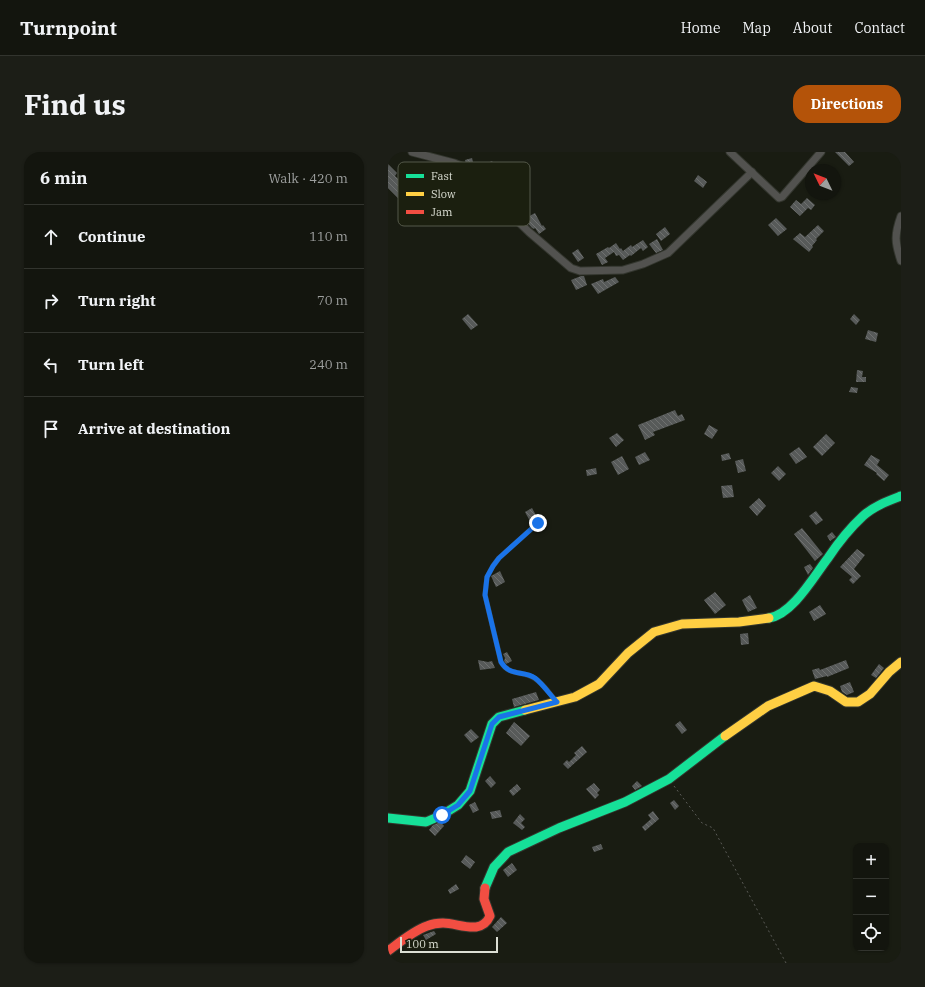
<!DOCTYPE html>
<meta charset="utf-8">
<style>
:root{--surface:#13150e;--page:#1c1e17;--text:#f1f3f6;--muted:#9d9f9e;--line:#32342e;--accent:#b45309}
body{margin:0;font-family:"IBM Plex Serif",serif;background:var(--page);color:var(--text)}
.controls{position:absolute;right:12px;bottom:12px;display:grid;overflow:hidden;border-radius:8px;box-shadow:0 1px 3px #0004}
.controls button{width:36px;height:36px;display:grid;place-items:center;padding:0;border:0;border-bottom:1px solid var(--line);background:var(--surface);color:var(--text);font:20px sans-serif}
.compass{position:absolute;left:417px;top:12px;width:36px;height:36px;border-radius:50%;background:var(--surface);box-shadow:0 1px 3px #0004;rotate:313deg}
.scale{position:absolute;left:12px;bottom:10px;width:98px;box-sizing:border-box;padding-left:4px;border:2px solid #dcdfd4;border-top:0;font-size:11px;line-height:14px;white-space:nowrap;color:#dcdfd4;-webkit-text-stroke:3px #1b1f0f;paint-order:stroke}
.stop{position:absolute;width:12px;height:12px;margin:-9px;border:3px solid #1a73e8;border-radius:50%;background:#fff}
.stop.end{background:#1a73e8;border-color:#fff;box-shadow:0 1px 4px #0008}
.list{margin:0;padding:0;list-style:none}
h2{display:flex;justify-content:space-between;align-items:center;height:52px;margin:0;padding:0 16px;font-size:17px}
h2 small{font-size:13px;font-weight:400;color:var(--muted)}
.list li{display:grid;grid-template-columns:26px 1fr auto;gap:12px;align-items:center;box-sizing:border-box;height:64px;padding:0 16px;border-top:1px solid var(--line)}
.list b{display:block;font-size:15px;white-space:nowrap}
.list em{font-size:13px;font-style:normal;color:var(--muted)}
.icon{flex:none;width:22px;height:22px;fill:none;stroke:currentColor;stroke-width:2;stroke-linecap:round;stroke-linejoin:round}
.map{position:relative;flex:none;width:513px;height:811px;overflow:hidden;border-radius:16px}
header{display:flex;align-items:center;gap:24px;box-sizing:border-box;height:56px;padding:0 20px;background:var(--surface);border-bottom:1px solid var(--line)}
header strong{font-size:19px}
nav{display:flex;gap:22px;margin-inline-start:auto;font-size:14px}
.intro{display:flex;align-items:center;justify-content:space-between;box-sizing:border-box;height:96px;padding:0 24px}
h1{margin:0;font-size:28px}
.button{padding:10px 18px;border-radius:16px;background:var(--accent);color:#fff;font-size:14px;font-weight:700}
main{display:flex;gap:24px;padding:0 24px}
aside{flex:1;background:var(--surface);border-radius:16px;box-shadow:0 1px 3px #0004}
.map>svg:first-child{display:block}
</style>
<header>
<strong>Turnpoint</strong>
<nav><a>Home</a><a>Map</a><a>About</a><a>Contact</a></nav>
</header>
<div class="intro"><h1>Find us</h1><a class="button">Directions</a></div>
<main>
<aside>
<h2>6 min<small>Walk · 420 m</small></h2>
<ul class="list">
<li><svg class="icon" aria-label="ahead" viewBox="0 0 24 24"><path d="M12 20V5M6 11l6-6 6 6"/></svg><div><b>Continue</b></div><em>110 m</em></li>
<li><svg class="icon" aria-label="right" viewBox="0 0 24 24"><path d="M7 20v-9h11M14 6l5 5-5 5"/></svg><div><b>Turn right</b></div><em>70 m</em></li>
<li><svg class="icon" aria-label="left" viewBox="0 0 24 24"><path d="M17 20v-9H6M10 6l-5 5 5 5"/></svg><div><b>Turn left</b></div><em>240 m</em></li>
<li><svg class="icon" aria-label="arrive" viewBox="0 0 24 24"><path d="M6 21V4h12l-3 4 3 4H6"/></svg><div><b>Arrive at destination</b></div></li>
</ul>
</aside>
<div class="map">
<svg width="513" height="811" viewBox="0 0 513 811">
<defs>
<pattern id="building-back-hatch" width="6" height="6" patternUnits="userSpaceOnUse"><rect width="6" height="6" fill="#575a59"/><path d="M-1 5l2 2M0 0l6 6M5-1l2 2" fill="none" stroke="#6f7170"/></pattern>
</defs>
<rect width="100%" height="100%" fill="#191c12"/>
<!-- building -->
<g fill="url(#building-back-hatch)">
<polygon points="447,0 457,0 466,10 461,14"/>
<polygon points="84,6 86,14 81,15 78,12 77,8"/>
<polygon points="104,9 114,25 125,18 131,27 119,36 127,47 122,51 116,43 113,45 100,33 96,27 101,24 95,13"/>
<polygon points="0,12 9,21 7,24 21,37 11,47 0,36"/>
<polygon points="310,23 319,30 315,36 306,29"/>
<polygon points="419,46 427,53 423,58 420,56 412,64 402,55 408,48 413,52"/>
<polygon points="147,61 154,74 155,73 158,77 151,82 147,76 146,77 144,76 136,67"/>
<polygon points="388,66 399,77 390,84 380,73"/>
<polygon points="430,73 436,79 428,87 429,88 424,94 425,95 421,100 405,87 412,81 417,85"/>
<polygon points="277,75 282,82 273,89 268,82"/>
<polygon points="269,87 275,98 268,101 261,92"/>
<polygon points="255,88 260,95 255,99 253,96 243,104 242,103 235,108 231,103 228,104 226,100 217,106 220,110 214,113 208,102 220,95 221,96 228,91 232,97 233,96 235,99 243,93 244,95"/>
<polygon points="190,97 196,106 190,110 184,101"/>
<polygon points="193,124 196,124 199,133 188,138 183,128"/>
<polygon points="227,125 231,130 210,142 203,132 215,127 216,130"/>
<polygon points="80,162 90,173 83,178 74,167"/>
<polygon points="466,162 472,168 468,173 462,167"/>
<polygon points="480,178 490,181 488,190 477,187"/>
<polygon points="469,218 475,219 474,225 478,225 478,230 468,230"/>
<polygon points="463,235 470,236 469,241 461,240"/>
<polygon points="287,258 290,264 294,262 297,268 265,280 267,283 257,288 250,273"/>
<polygon points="321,273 330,278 324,287 316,282"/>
<polygon points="229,281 236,288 228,295 221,286"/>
<polygon points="438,282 447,291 434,304 425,295"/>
<polygon points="411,295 419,305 408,312 401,302"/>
<polygon points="257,300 262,308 251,313 247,305"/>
<polygon points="341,301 343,307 334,309 333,303"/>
<polygon points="483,303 492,308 489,313 501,323 496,329 488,322 489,321 476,313"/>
<polygon points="234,304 241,317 230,323 223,310"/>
<polygon points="355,307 358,319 350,321 347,309"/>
<polygon points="390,314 398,322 391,329 383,321"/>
<polygon points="208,316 209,322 199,324 198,318"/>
<polygon points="344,333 346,345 335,346 333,334"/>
<polygon points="371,346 378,354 369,364 361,355"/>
<polygon points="144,356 150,367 143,371 137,360"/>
<polygon points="428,359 435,368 428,373 421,364"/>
<polygon points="414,376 435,402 427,409 406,382"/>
<polygon points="444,380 448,385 442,389 439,384"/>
<polygon points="469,397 477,403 466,417 473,424 465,432 461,428 464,425 452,415"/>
<polygon points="422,412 425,416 420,423 416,415"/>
<polygon points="112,419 117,430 108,435 103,424"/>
<polygon points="327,440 338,453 327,462 316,448"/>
<polygon points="362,443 369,456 360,460 354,448"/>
<polygon points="432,453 438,462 426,469 421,460"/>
<polygon points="360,481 361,492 353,493 352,482"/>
<polygon points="119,500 124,509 118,512 116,509 117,506 115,502"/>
<polygon points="90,508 100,510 104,509 107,516 92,518"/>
<polygon points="458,508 461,516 439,525 439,524 427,527 424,518 431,516 432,518"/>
<polygon points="491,512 496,516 488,526 483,523"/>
<polygon points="462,530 466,540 459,543 454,540 452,534"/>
<polygon points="148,540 151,548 126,555 124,547"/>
<polygon points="292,569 299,578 294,582 287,573"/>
<polygon points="126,570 142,584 133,594 118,581"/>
<polygon points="83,577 91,585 83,591 76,583"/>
<polygon points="194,594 199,600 180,617 175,612 179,608 181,610 188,603 186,601"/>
<polygon points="102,624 108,631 103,636 97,629"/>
<polygon points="249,629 254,634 247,638 244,634"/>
<polygon points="206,631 212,638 209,641 211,643 207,647 198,637"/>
<polygon points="129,632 133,637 125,644 121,639"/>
<polygon points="286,648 291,654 287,658 282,651"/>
<polygon points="87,650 91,658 85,661 81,653"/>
<polygon points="112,658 114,665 104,667 102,660"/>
<polygon points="265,659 271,667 257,679 254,675 263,667 260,663"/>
<polygon points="132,662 137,667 133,671 137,675 134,678 125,671"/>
<polygon points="52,670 56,674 47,684 41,678 45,673"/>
<polygon points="213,692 215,697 206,700 204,695"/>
<polygon points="78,703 87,710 82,717 73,710"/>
<polygon points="124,711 129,718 120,725 115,718"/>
<polygon points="68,732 71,737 62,742 60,738"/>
<polygon points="113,765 119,771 109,780 104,775"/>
<polygon points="46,779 48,782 38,788 35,783"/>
</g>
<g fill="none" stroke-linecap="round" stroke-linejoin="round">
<!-- lane casing -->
<g stroke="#33362e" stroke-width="5.5">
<path id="lane" d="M150,371L111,406L105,414L99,425L97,443L113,510C122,525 134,518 146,526C155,531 162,542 168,549"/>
</g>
<!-- street casing -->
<g stroke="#33362e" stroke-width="9">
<g id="street">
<polyline points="24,0 66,11 73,14 141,80 183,116 192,119 235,118 255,112 280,101 364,20"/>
<polyline points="342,0 391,46 394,45 433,0"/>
<path d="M513,64C506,83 507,91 513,109"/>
</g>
</g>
<!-- fast casing -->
<g stroke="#33362e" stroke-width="11">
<g id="fast">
<path d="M381,466C405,462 426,424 440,406C450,391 462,376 475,364C486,354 500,349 513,344"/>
<polyline points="0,666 38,670 54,663 70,653 82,639 104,572 111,565 137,558"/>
<polyline points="97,736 106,715 120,700 171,676 237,650 281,627 337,584"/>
</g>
</g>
<!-- slow casing -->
<g stroke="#33362e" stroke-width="11">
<g id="slow">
<polyline points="137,558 187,545 211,532 240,501 266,480 294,472 351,470 381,466"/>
<polyline points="337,584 380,554 426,534 442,539 458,550 470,550 482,542 501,520 513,510"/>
</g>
</g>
<!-- jam casing -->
<g stroke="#33362e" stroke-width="11">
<path id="jam" d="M0,799C12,790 25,779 39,774C44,772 50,771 55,771C71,771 93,784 102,764L96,747L97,736"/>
</g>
<!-- path -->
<polyline stroke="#595a56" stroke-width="1" stroke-dasharray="2 3" stroke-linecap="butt" points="286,634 314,671 325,676 398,811"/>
<!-- lane -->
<use href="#lane" stroke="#52524f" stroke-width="3.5"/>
<!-- street -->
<use href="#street" stroke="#52524f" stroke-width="7"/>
<!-- fast -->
<use href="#fast" stroke="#16e098" stroke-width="9"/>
<!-- slow -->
<use href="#slow" stroke="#ffcf43" stroke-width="9"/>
<!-- jam -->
<use href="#jam" stroke="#f24e42" stroke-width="9"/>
</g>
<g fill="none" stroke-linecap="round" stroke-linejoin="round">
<!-- route -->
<path stroke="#1a73e8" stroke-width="5" d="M54,663L70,653L82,639L104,572L111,565L169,550C162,543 155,532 147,526C135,518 122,525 113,510L97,443L99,425L105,414L111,406L150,371"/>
</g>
<!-- legend -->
<rect x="10" y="10" width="132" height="64" rx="6" fill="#1b1f0f" stroke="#55594a" stroke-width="1"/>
<rect x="18" y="22" width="18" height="4" fill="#16e098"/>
<rect x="18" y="40" width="18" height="4" fill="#ffcf43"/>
<rect x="18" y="58" width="18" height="4" fill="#f24e42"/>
<g font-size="11" fill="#dcdfd4">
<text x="43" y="28">Fast</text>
<text x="43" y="46">Slow</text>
<text x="43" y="64">Jam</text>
</g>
</svg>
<div class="controls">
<button>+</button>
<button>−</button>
<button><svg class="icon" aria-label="locate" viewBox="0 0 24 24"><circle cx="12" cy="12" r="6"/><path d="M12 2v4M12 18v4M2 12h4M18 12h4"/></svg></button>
</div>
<svg class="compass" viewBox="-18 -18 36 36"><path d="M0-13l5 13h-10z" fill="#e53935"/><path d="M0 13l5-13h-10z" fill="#9d9f9e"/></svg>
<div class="scale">100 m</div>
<div class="stop" style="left:54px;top:663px"></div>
<div class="stop end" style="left:150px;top:371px"></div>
</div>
</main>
